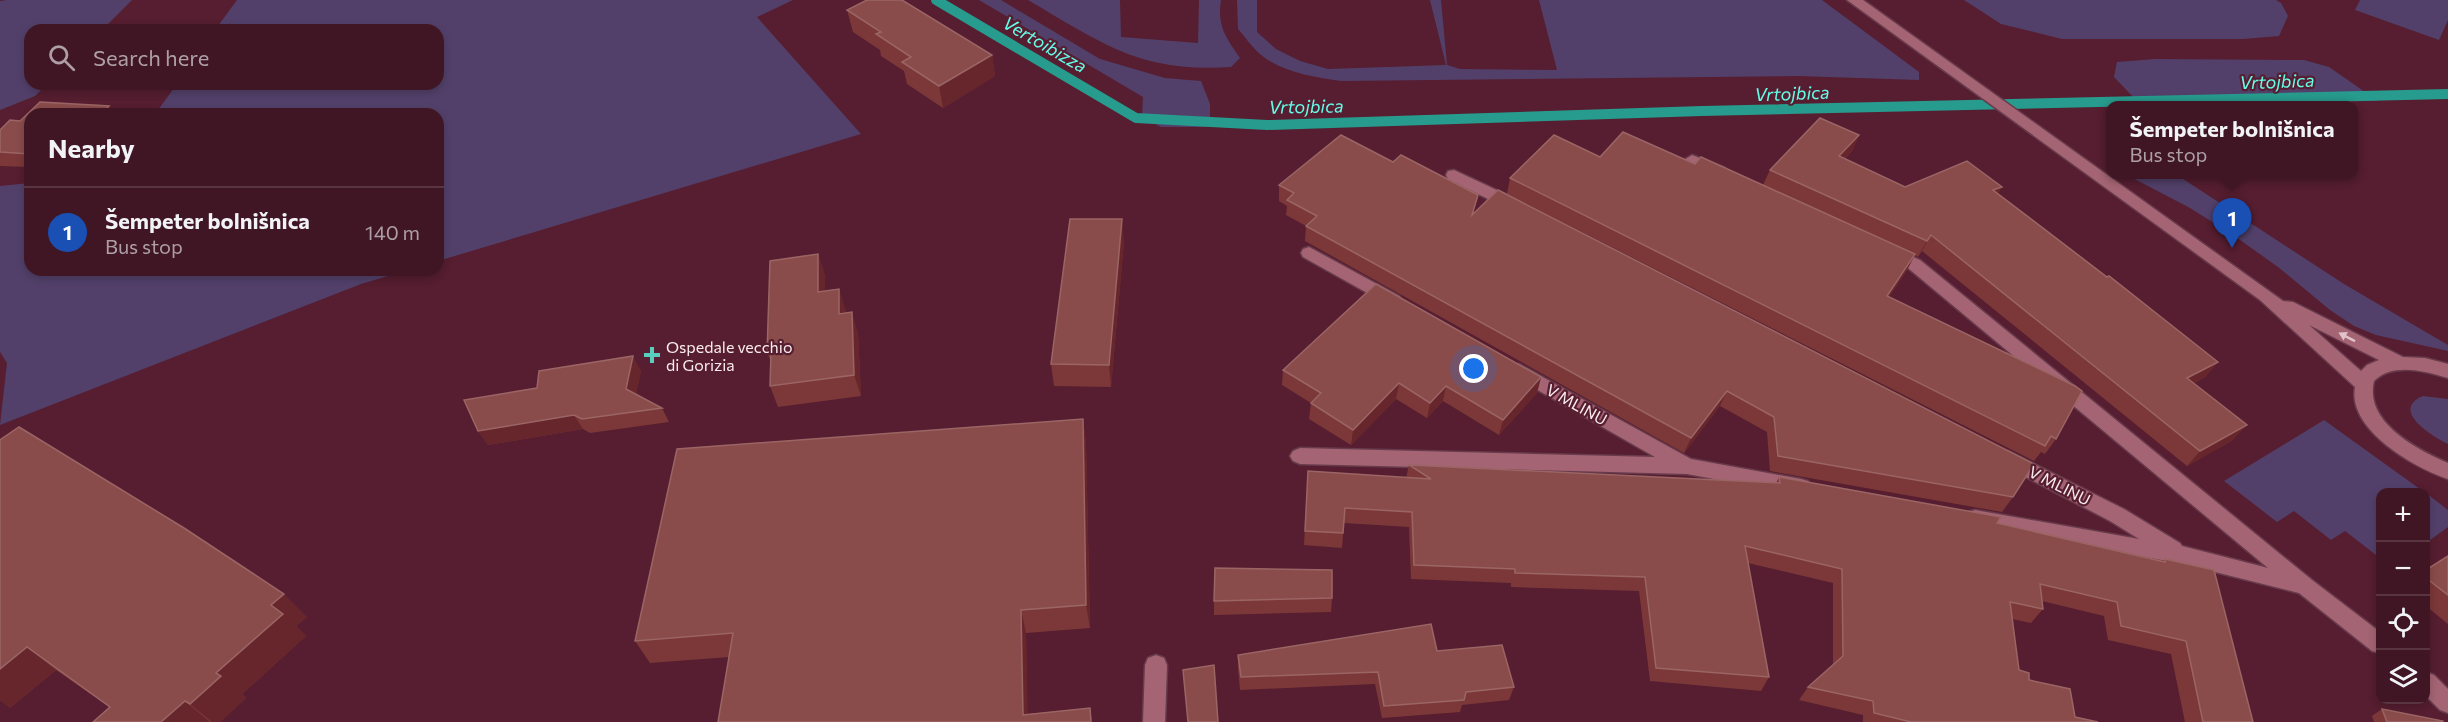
<!DOCTYPE html>
<meta charset="utf-8">
<style>
:root{--surface:#401624;--page:#471f2c;--text:#f1f3f6;--muted:#ae9fa6;--line:#593541;--accent:#ea580c}
body{margin:0;font-family:Commissioner,sans-serif;background:var(--page);color:var(--text)}
.controls{position:absolute;right:18px;bottom:18px;display:grid;overflow:hidden;border-radius:12px;box-shadow:0 3px 9px #0003}
.controls button{width:54px;height:54px;display:grid;place-items:center;padding:0;border:0;border-bottom:2px solid var(--line);background:var(--surface);color:var(--text);font:30px sans-serif}
.you{position:absolute;left:1474px;top:369px;width:21px;height:21px;margin:-15px;border:4px solid #fff;border-radius:50%;background:#1a73e8;box-shadow:0 0 0 9px #1a73e833}
.badge{display:grid;place-items:center;width:39px;height:39px;border-radius:50%;background:var(--accent);color:#fff;font-size:20px;font-weight:700}
.pin{position:absolute;translate:-50% -50px;filter:drop-shadow(0 2px 3px #0008)}
.pin::after{content:'';position:absolute;top:32px;width:21px;height:18px;background:inherit;clip-path:polygon(0 0,100% 0,50% 100%)}
.popup{position:absolute;left:2106px;top:101px;width:252px;height:78px;box-sizing:border-box;display:grid;place-content:center;border-radius:12px;background:var(--surface);filter:drop-shadow(0 2px 4px #0005);font-size:20px;white-space:nowrap;color:var(--muted)}
.popup b{font-size:22px;color:var(--text)}
.popup::after{content:'';position:absolute;left:50%;top:100%;margin-left:-12px;border:12px solid transparent;border-top-color:var(--surface)}
.list{margin:0;padding:0;list-style:none}
h2{display:flex;justify-content:space-between;align-items:center;height:78px;margin:0;padding:0 24px;font-size:26px}
h2 small{font-size:20px;font-weight:400;color:var(--muted)}
.list li{display:grid;grid-template-columns:39px 1fr auto;gap:18px;align-items:center;box-sizing:border-box;height:90px;padding:0 24px;border-top:2px solid var(--line)}
.list b{display:block;font-size:22px;white-space:nowrap}
.list p{margin:0;font-size:20px;white-space:nowrap;color:var(--muted)}
.list em{font-size:20px;font-style:normal;color:var(--muted)}
.icon{flex:none;width:33px;height:33px;fill:none;stroke:currentColor;stroke-width:2;stroke-linecap:round;stroke-linejoin:round}
.map{position:relative;flex:none;width:2448px;height:722px;overflow:hidden}
.search{position:absolute;background:var(--surface);box-shadow:0 3px 9px #0003;left:24px;top:24px;width:420px;height:66px;display:flex;align-items:center;gap:15px;box-sizing:border-box;padding:0 21px;border-radius:18px;color:var(--muted);font-size:22px}
.panel{position:absolute;background:var(--surface);box-shadow:0 3px 9px #0003;left:24px;top:108px;width:420px;height:168px;border-radius:18px}
.map>svg:first-child{display:block}
</style>
<div class="map">
<svg width="2448" height="722" viewBox="0 0 2448 722">
<rect width="100%" height="100%" fill="#561e30"/>
<!-- green -->
<g fill="#52406a">
<polygon points="7,0 132,0 102,30 30,30 30,84 47,84 35,96 0,110 0,1"/>
<polygon points="237,0 793,0 757,17 861,134 438,261 438,114 155,114 177,84 438,84 438,30 215,30"/>
<polygon points="979,0 1001,0 1100,59 1165,78 1201,81 1210,104 1210,127 1161,127 1142,117 1143,97"/>
<path d="M1028,0H1120L1121,37L1198,43L1199,0H1221C1217,27 1226,37 1240,58L1231,67C1141,73 1103,44 1028,0Z"/>
<path d="M1237,0H1257V32L1276,49L1300,61L1328,69L1446,65L1430,0H1441L1447,65L1460,69L1557,70L1539,0H1822L1919,72V80L1798,76L1341,81C1314,77 1281,72 1260,54C1252,47 1245,37 1238,29Z"/>
<polygon points="1964,0 2276,0 2281,3 2288,16 2279,36 2243,39 2062,39 2001,24"/>
<polygon points="2360,0 2448,0 2448,20 2439,40 2355,10"/>
<polygon points="2155,59 2304,60 2329,67 2378,101 2138,102 2114,77 2117,62"/>
<polygon points="2127,175 2177,175 2344,284 2448,345 2448,351 2376,335 2354,326 2330,310 2278,267 2233,235 2190,208"/>
<polygon points="30,183 30,270 408,270 361,284 0,425 7,363 0,352 0,186"/>
<path d="M2423,396L2448,399V444C2433,437 2389,410 2423,396Z"/>
<polygon points="2324,420 2424,492 2380,492 2380,558 2345,531 2331,540 2294,511 2277,522 2224,481"/>
<polygon points="2426,493 2448,510 2448,527 2426,543"/>
</g>
<g fill="none" stroke-linecap="round" stroke-linejoin="round">
<!-- stream -->
<polyline stroke="#279b8d" stroke-width="10" points="936,0 1136,118 1267,125 1702,111 2448,94"/>
<!-- minor casing -->
<g stroke="#673b4b" stroke-width="3">
<g id="minor">
<path d="M1847,0H1863L2283,301L2293,302L2403,357L2425,358L2448,364V378C2426,371 2392,362 2374,381C2364,422 2416,449 2448,463V479C2415,468 2347,430 2355,387L2260,300ZM2309,325L2379,360L2367,365L2361,371Z"/>
<polygon points="1692,155 1725,168 1727,172 1725,176 1719,177 1686,164 1684,160"/>
<polygon points="1454,170 1520,201 1522,205 1520,209 1508,209 1448,179 1446,175 1448,171"/>
<polygon points="1309,247 1399,296 1402,300 1399,304 1393,306 1387,304 1303,257 1301,253 1303,249"/>
<polygon points="1890,247 1920,260 2312,580 2380,632 2380,653 2372,651 2299,593 2183,564 1968,524 1965,518 1968,512 1975,510 2139,539 2110,521 2001,464 1998,459 2001,454 2008,451 2124,509 2180,543 2182,546 2268,568 1908,268 1884,257 1882,253 1884,249"/>
<polygon points="1519,364 1691,459 1801,479 1808,481 1811,487 1808,493 1801,495 1687,474 1300,464 1293,461 1290,456 1293,451 1300,448 1655,457 1513,376 1510,371 1513,366"/>
<polygon points="1156,655 1164,658 1167,665 1165,722 1143,722 1145,665 1148,658"/>
<polygon points="2426,672 2434,675 2448,689 2448,713 2440,710 2426,696"/>
</g>
</g>
<!-- minor -->
<use href="#minor" fill="#a46474" fill-rule="evenodd"/>
</g>
<!-- wall -->
<g fill="#7c3838">
<polygon points="847,10 992,55 995,76 943,108 907,84 904,71 881,56 880,50 853,32"/>
<polygon points="40,102 109,106 115,114 30,114 30,167 0,166 0,130 10,120 20,121"/>
<polygon points="1859,135 1852,151 1845,159 1905,187 1998,194 2218,362 2205,377 2194,383 2233,440 2187,466 1922,251 1918,257 1915,255 1907,270 1889,297 2056,439 2045,454 2041,452 2034,461 1507,194 1510,178 1600,157 1695,164 1763,185 1770,170"/>
<polygon points="1279,185 1474,214 2013,497 2002,512 1770,471 1767,432 1720,406 1684,453 1305,241 1306,226 1286,215 1287,206 1279,201"/>
<polygon points="1124,241 1111,387 1054,386 1051,364"/>
<polygon points="818,254 825,276 825,291 839,289 846,313 858,333 861,396 778,407 770,386 771,362 767,353"/>
<polygon points="1283,370 1541,377 1537,393 1499,435 1443,401 1427,418 1396,399 1351,445 1309,419 1311,403 1282,385"/>
<polygon points="641,371 636,394 662,408 669,422 590,433 583,429 488,445 478,431"/>
<polygon points="1083,419 1086,444 1090,628 1026,633 1027,714 1090,708 1092,722 718,722 729,657 650,663 635,641"/>
<polygon points="0,440 307,617 296,626 306,636 242,694 246,698 220,722 93,722 109,707 56,670 10,708"/>
<polygon points="1409,465 1776,483 1779,477 1997,523 2163,561 2165,559 2253,722 2185,722 2171,654 2108,640 2104,616 2042,601 2043,609 2031,623 2012,619 2019,670 2075,717 2098,722 1863,722 1863,715 1799,700 1808,687 1833,665 1833,583 1748,563 1769,677 1761,691 1650,681 1639,591 1511,587 1511,583 1411,579 1409,527 1344,523 1342,548 1304,545 1308,471 1406,478"/>
<polygon points="2448,556 2448,624 2426,606 2426,570"/>
<polygon points="1332,598 1331,612 1214,615 1214,601"/>
<polygon points="1437,651 1514,687 1509,700 1462,705 1460,712 1382,718 1375,684 1240,690 1238,668 1238,655"/>
<polygon points="2382,709 2443,722 2374,722 2372,716"/>
</g>
<!-- shaded-wall -->
<g fill="#67262c">
<polygon points="992,55 995,76 943,108 939,86"/>
<polygon points="109,106 115,114 101,114"/>
<polygon points="1859,135 1852,151 1832,172 1839,156"/>
<polygon points="2002,187 1993,203 1993,190"/>
<polygon points="1122,219 1124,241 1111,387 1109,365"/>
<polygon points="1931,235 1922,251 1918,257 1927,241"/>
<polygon points="818,254 825,276 825,314 818,292"/>
<polygon points="1915,254 1907,270 1879,312 1887,296"/>
<polygon points="839,289 846,311 846,335 839,314"/>
<polygon points="852,312 858,333 861,396 854,375"/>
<polygon points="633,356 641,371 634,404 626,389"/>
<polygon points="2218,362 2205,377 2174,393 2187,378"/>
<polygon points="1541,377 1537,393 1499,435 1503,420"/>
<polygon points="1399,383 1396,399 1351,445 1353,430"/>
<polygon points="1446,386 1443,401 1427,418 1430,403"/>
<polygon points="1727,391 1720,406 1684,453 1691,438"/>
<polygon points="574,415 583,429 488,445 478,431"/>
<polygon points="1083,419 1086,444 1090,628 1086,605"/>
<polygon points="2247,425 2233,440 2187,466 2200,451"/>
<polygon points="284,594 307,617 296,626 306,636 242,694 246,698 220,722 212,722 190,704 271,605"/>
<polygon points="1021,610 1026,633 1028,722 1023,715"/>
<polygon points="27,647 56,670 10,708 0,701 0,669"/>
<polygon points="185,701 210,722 161,722"/>
</g>
<!-- building -->
<g fill="#894c4b" stroke="#9b6565" stroke-width="1.5">
<polygon points="867,0 902,0 992,55 939,86 902,62 911,57 876,34 881,32 847,10"/>
<polygon points="40,102 109,106 101,114 30,114 30,154 0,152 0,130 10,120 20,121"/>
<polygon points="1820,118 1859,135 1839,156 1905,187 1967,161 2002,187 1993,190 2107,277 2109,276 2218,362 2187,378 2247,425 2200,451 1931,235 1927,241 1770,170"/>
<polygon points="1623,132 1695,164 1701,157 1915,254 1887,296 2075,386 2082,391 2056,439 2051,436 2045,446 1510,178 1554,135 1600,157"/>
<polygon points="1341,135 1393,162 1401,155 1478,195 1472,215 1498,190 2034,464 2013,497 1778,456 1774,417 1727,391 1691,438 1306,226 1317,216 1287,200 1294,193 1279,185"/>
<polygon points="1070,219 1122,219 1109,365 1051,364"/>
<polygon points="818,254 818,292 839,289 839,314 852,312 854,375 770,386 771,352 767,353 770,261"/>
<polygon points="1376,284 1541,377 1503,420 1446,386 1430,403 1399,383 1353,430 1311,403 1321,393 1283,370"/>
<polygon points="633,356 626,389 662,408 582,419 574,415 478,431 464,400 537,388 539,371"/>
<polygon points="1083,419 1086,605 1021,610 1023,715 1090,708 1091,722 718,722 733,633 635,641 677,449"/>
<polygon points="19,427 184,528 284,594 271,605 283,614 216,673 221,676 190,704 185,701 161,722 93,722 110,707 27,647 0,669 0,440"/>
<polygon points="1409,465 1780,483 1779,477 2001,517 1997,523 2165,562 2165,559 2214,570 2253,722 2203,722 2186,641 2121,626 2117,602 2040,584 2043,609 2010,602 2019,670 2029,673 2029,680 2070,689 2075,717 2098,722 1911,722 1874,713 1873,701 1808,687 1843,656 1842,569 1745,546 1769,677 1656,668 1645,577 1515,573 1515,569 1414,565 1412,512 1345,508 1343,533 1305,531 1308,471 1431,479"/>
<polygon points="2448,556 2448,595 2426,578 2426,570"/>
<polygon points="1215,568 1332,570 1332,598 1214,601"/>
<polygon points="1431,624 1437,651 1502,645 1514,687 1466,692 1464,700 1384,706 1378,672 1241,677 1238,655"/>
<polygon points="1214,665 1218,722 1188,722 1183,670"/>
<polygon points="2382,709 2443,721 2443,722 2387,722"/>
</g>
<!-- one-way arrows -->
<defs><path id="oneway-solid" d="M-6-.8H1V-3.2L6.5 0L1 3.2V.8H-6Z" transform="scale(1.5)"/></defs>
<use fill="#e0c2c9" href="#oneway-solid" transform="translate(2347 337) rotate(-153)"/>
<!-- markers -->
<path fill="#59cebe" stroke="#561e30" stroke-width="2" d="M649 346h6v6h6v6h-6v6h-6v-6h-6v-6h6z"/>
<g text-anchor="middle" dominant-baseline="central" stroke-width="4.5" stroke-linejoin="round" paint-order="stroke">
<!-- poi labels -->
<g font-size="16" fill="#faebee" stroke="#561e30" text-anchor="start">
<text x="666" y="346">Ospedale vecchio<tspan x="666" dy="18">di Gorizia</tspan></text>
</g>
<!-- street labels -->
<g font-size="16" fill="#faebee" stroke="#561e30">
<text transform="translate(1577 404) rotate(29)">V MLINU</text>
<text transform="translate(2060 485) rotate(27)">V MLINU</text>
</g>
<!-- water labels -->
<g font-size="18" font-style="italic" fill="#65fce8" stroke="#561e30">
<text transform="translate(1045 44) rotate(30)">Vertoibizza</text>
<text transform="translate(2277 81) rotate(-2)">Vrtojbica</text>
<text transform="translate(1792 93) rotate(-2)">Vrtojbica</text>
<text transform="translate(1306 106) rotate(-1)">Vrtojbica</text>
</g>
</g>
</svg>
<div class="controls">
<button>+</button>
<button>−</button>
<button><svg class="icon" aria-label="locate" viewBox="0 0 24 24"><circle cx="12" cy="12" r="6"/><path d="M12 2v4M12 18v4M2 12h4M18 12h4"/></svg></button>
<button><svg class="icon" aria-label="layers" viewBox="0 0 24 24"><path d="M12 4l9 5-9 5-9-5zM3 14l9 5 9-5"/></svg></button>
</div>
<div class="you"></div>
<div class="pin badge" style="left:2232px;top:248px;background:#1a4fb4">1</div>
<div class="popup"><b>Šempeter bolnišnica</b>Bus stop</div>
<div class="search"><svg class="icon" aria-label="search" viewBox="0 0 24 24"><circle cx="10" cy="10" r="6"/><path d="M15 15l6 6"/></svg>Search here</div>
<section class="panel">
<h2>Nearby<small></small></h2>
<ul class="list">
<li><span class="badge" style="background:#1a4fb4">1</span><div><b>Šempeter bolnišnica</b><p>Bus stop</p></div><em>140 m</em></li>
</ul>
</section>
</div>
